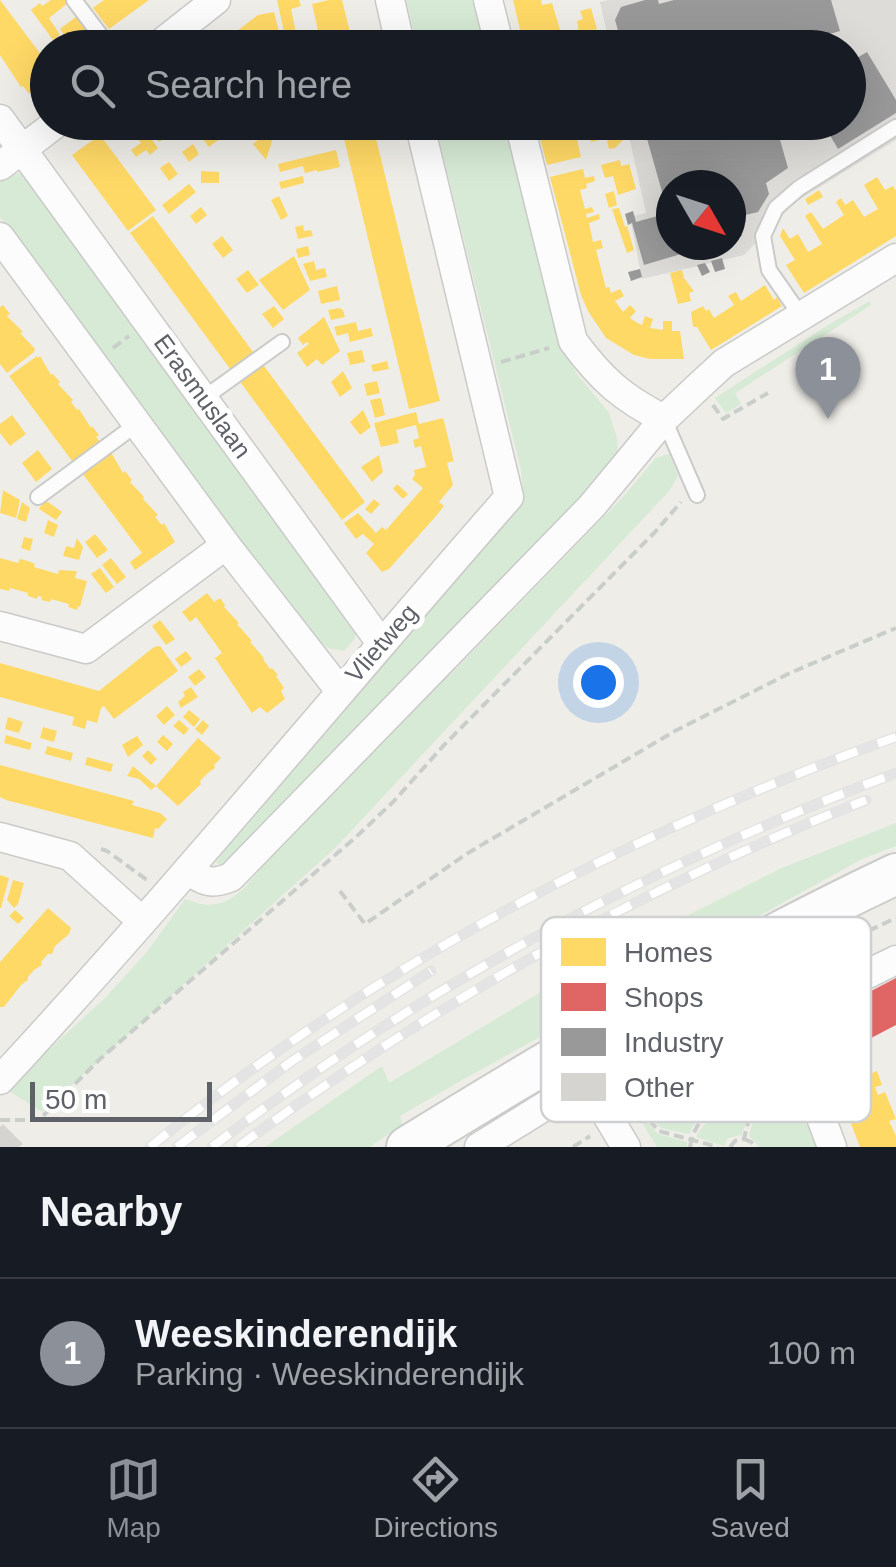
<!DOCTYPE html>
<meta charset="utf-8">
<style>
:root{--surface:#171b24;--page:#242831;--text:#f1f3f6;--muted:#9ea1a6;--line:#363941;--accent:#8c9099}
body{margin:0;font-family:Helvetica,sans-serif;background:var(--page);color:var(--text)}
.compass{position:absolute;left:656px;top:170px;width:90px;height:90px;border-radius:50%;background:var(--surface);box-shadow:0 10px 40px #0002;rotate:129deg}
.scale{position:absolute;left:30px;bottom:25px;width:182px;box-sizing:border-box;padding-left:10px;border:5px solid #5e6167;border-top:0;font-size:28px;line-height:35px;white-space:nowrap;color:#5e6167;-webkit-text-stroke:8px #fff;paint-order:stroke}
.you{position:absolute;left:598px;top:682px;width:35px;height:35px;margin:-25px;border:8px solid #fff;border-radius:50%;background:#1a73e8;box-shadow:0 0 0 15px #1a73e833}
.badge{display:grid;place-items:center;width:65px;height:65px;border-radius:50%;background:var(--accent);color:#fff;font-size:32px;font-weight:700}
.pin{position:absolute;translate:-50% -82px;filter:drop-shadow(0 2px 5px #0008)}
.pin::after{content:'';position:absolute;top:52px;width:35px;height:30px;background:inherit;clip-path:polygon(0 0,100% 0,50% 100%)}
.list{margin:0;padding:0;list-style:none}
h2{display:flex;justify-content:space-between;align-items:center;height:130px;margin:0;padding:0 40px;font-size:42px}
h2 small{font-size:32px;font-weight:400;color:var(--muted)}
.list li{display:grid;grid-template-columns:65px 1fr auto;gap:30px;align-items:center;box-sizing:border-box;height:150px;padding:0 40px;border-top:2px solid var(--line)}
.list b{display:block;font-size:38px;white-space:nowrap}
.list p{margin:0;font-size:32px;white-space:nowrap;color:var(--muted)}
.list em{font-size:32px;font-style:normal;color:var(--muted)}
.icon{flex:none;width:55px;height:55px;fill:none;stroke:currentColor;stroke-width:2;stroke-linecap:round;stroke-linejoin:round}
.map{position:relative;flex:none;width:896px;height:1147px;overflow:hidden}
.search{position:absolute;background:var(--surface);box-shadow:0 10px 40px #0002;left:30px;right:30px;top:30px;height:110px;display:flex;align-items:center;gap:25px;box-sizing:border-box;padding:0 35px;border-radius:55px;color:var(--muted);font-size:38px}
.sheet{height:280px;background:var(--surface)}
nav{display:flex;justify-content:space-around;align-items:center;box-sizing:border-box;height:140px;border-top:2px solid var(--line);background:var(--surface);font-size:28px;color:var(--muted)}
nav a{display:grid;justify-items:center;gap:5px}
nav .on{color:var(--accent)}
.map>svg:first-child{display:block}
</style>
<div class="map">
<svg width="896" height="1147" viewBox="0 0 896 1147">
<rect width="100%" height="100%" fill="#eeede8"/>
<!-- industrial -->
<path fill="#dddcd8" fill-rule="evenodd" d="M609,0H896V140L794,203L744,255L642,279L630,217L646,213L626,123L848,122V48L610,47L600,2ZM671,185H731V245H671Z"/>
<!-- green -->
<g fill="#d6ead5">
<polygon points="406,0 472,0 484,47 418,47"/>
<polygon points="435,123 503,123 551,311 564,351 577,374 609,413 617,438 618,459 584,503 223,868 216,862 246,821 514,509 523,492 521,470"/>
<polygon points="19,173 38,185 357,623 355,638 344,651 328,648 312,635 0,217 0,178"/>
<polygon points="870,301 871,305 735,393 741,404 726,413 715,398 828,325"/>
<path d="M669,454L678,476L669,491L335,848L42,1112L6,1089L105,998L147,952L185,899C192,901 201,905 209,905C237,904 256,876 269,855L410,715L409,713L447,674L450,675L623,497L656,458Z"/>
<polygon points="896,823 896,846 862,859 462,1080 400,1116 402,1124 370,1147 265,1147 382,1066 389,1083 571,974 782,868"/>
<path d="M755,1019C769,1021 773,1027 778,1039L751,1051C757,1070 757,1081 751,1100C724,1099 701,1109 689,1134L661,1128L645,1113L623,1126L614,1105L620,1094Z"/>
<path d="M764,1052L778,1090L796,1085L821,1147H759L749,1136C756,1108 767,1081 761,1053Z"/>
<path d="M737,1106L750,1108L742,1135L728,1138L724,1146L696,1137C704,1120 720,1112 737,1106Z"/>
<polygon points="644,1119 658,1134 687,1142 687,1147 657,1147 641,1121"/>
</g>
<!-- homes -->
<g fill="#ffd966">
<polygon points="0,0 48,64 48,81 29,94 23,86 21,87 0,55"/>
<polygon points="51,0 66,0 68,3 49,18 60,35 53,40 31,10 40,3 42,6"/>
<polygon points="104,0 149,0 109,29 93,8"/>
<polygon points="277,0 299,0 301,6 291,9 298,43 287,45"/>
<polygon points="329,0 342,0 354,48 322,48 312,4"/>
<polygon points="513,0 541,0 542,5 552,3 561,33 550,35 552,48 519,48 516,35 521,34"/>
<polygon points="591,8 597,29 579,33 577,21 583,19 580,11"/>
<polygon points="274,12 282,43 271,48 215,48 258,15"/>
<polygon points="77,16 97,43 91,48 73,48 60,29"/>
<polygon points="48,88 48,104 41,109 33,99"/>
<polygon points="123,122 139,122 158,148 150,155 146,150 136,157 131,150 141,143"/>
<polygon points="145,122 188,122 159,142"/>
<polygon points="222,122 229,132 209,147 202,138"/>
<polygon points="319,122 330,122 332,134 322,136"/>
<polygon points="340,122 372,122 440,401 409,409"/>
<polygon points="536,122 573,122 581,157 547,165"/>
<polygon points="602,124 604,130 620,126 623,140 615,148 609,149 607,141 611,139 611,137 591,142 587,127"/>
<polygon points="266,133 272,141 266,160 253,144"/>
<polygon points="100,135 156,210 128,231 72,155"/>
<polygon points="193,144 199,154 189,162 182,152"/>
<polygon points="336,150 340,167 317,172 317,170 305,173 303,166 280,172 278,164"/>
<polygon points="620,160 621,166 629,164 636,189 618,195 613,176 605,178 601,165"/>
<polygon points="169,162 178,174 169,181 160,168"/>
<polygon points="583,169 585,178 594,176 595,181 586,184 587,188 580,190 585,209 592,207 594,212 586,214 587,218 599,214 600,219 589,223 593,242 601,240 603,248 596,250 606,288 609,287 611,293 620,289 624,296 615,301 623,312 630,305 636,311 630,318 636,322 642,325 645,316 653,319 650,328 663,330 663,321 672,321 672,331 680,331 684,359 650,359 634,355 606,338 588,311 581,295 550,177"/>
<polygon points="201,171 219,172 219,183 201,183"/>
<polygon points="303,176 304,183 281,189 279,182"/>
<polygon points="877,177 885,190 893,186 896,191 896,236 804,293 786,265 795,260 780,236 783,228 790,239 798,234 808,252 822,244 805,216 811,212 823,229 844,215 836,202 841,198 845,205 853,200 864,217 878,209 864,185"/>
<polygon points="189,184 196,192 169,214 162,205"/>
<polygon points="819,190 823,197 808,205 805,199"/>
<polygon points="614,191 617,205 609,208 605,194"/>
<polygon points="279,196 288,216 281,220 271,200"/>
<polygon points="201,207 207,215 196,224 190,216"/>
<polygon points="619,208 625,227 627,226 634,250 627,253 612,209"/>
<polygon points="153,216 256,356 233,373 130,233"/>
<polygon points="303,225 304,231 311,230 313,236 298,239 295,227"/>
<polygon points="222,236 233,250 223,258 212,244"/>
<polygon points="308,246 310,255 298,258 296,249"/>
<polygon points="294,256 310,290 283,310 259,280"/>
<polygon points="314,261 316,270 325,268 327,277 310,281 303,264"/>
<polygon points="248,270 259,285 247,293 236,279"/>
<polygon points="682,270 684,278 694,291 689,293 691,301 678,304 670,273"/>
<polygon points="765,285 774,300 777,297 782,306 711,350 697,327 693,327 691,312 703,306 706,311 709,309 714,318 734,305 728,296 736,292 741,301"/>
<polygon points="337,286 340,300 321,304 318,291"/>
<polygon points="3,305 10,314 7,316 23,332 20,333 35,349 34,352 7,373 0,364 0,307"/>
<polygon points="274,306 284,319 273,328 262,314"/>
<polygon points="339,308 343,310 345,317 331,320 328,310"/>
<polygon points="324,317 340,351 322,365 317,359 307,367 297,353 309,344 307,342 303,345 298,338"/>
<polygon points="356,322 358,331 371,328 373,336 350,342 348,333 337,336 334,327"/>
<polygon points="362,350 365,362 350,365 347,353"/>
<polygon points="37,356 38,358 40,356 51,375 53,374 60,382 58,384 73,400 71,402 77,410 79,409 91,428 92,426 99,435 96,437 102,444 75,465 9,376"/>
<polygon points="387,361 389,369 373,372 371,365"/>
<polygon points="261,362 365,502 342,520 238,379"/>
<polygon points="343,371 352,388 340,397 331,382"/>
<polygon points="377,381 380,393 367,396 364,384"/>
<polygon points="381,398 385,415 375,418 370,400"/>
<polygon points="363,410 371,427 360,435 350,422"/>
<polygon points="416,412 419,424 443,418 444,421 453,458 454,461 447,463 453,485 439,502 444,506 436,516 389,569 382,572 366,553 374,544 363,534 356,539 344,523 358,513 376,533 382,527 386,530 423,488 412,479 415,475 414,470 426,467 421,446 415,448 413,440 419,438 416,425 396,430 399,443 381,447 374,423"/>
<polygon points="12,415 26,434 10,446 0,433 0,424"/>
<polygon points="38,450 52,469 36,482 22,463"/>
<polygon points="108,453 112,454 123,473 125,471 132,480 130,482 144,497 143,499 158,515 155,517 162,525 164,523 175,542 135,570 130,562 142,553 82,473"/>
<polygon points="379,455 383,472 372,482 361,467"/>
<polygon points="397,484 408,494 403,499 393,489"/>
<polygon points="3,490 20,500 16,518 0,513"/>
<polygon points="374,499 380,504 371,514 365,509"/>
<polygon points="45,500 62,512 56,520 39,509"/>
<polygon points="22,502 30,508 26,522 17,519"/>
<polygon points="48,520 58,525 54,537 44,533"/>
<polygon points="95,534 108,550 97,558 85,542"/>
<polygon points="24,537 33,539 30,551 21,548"/>
<polygon points="77,538 83,547 79,560 63,556 66,546 74,548"/>
<polygon points="0,558 18,563 20,559 28,561 35,564 34,567 58,574 59,570 77,571 75,578 87,581 80,607 78,606 77,610 68,607 69,604 51,599 50,602 41,600 42,597 38,596 37,599 28,596 28,593 10,588 9,591 0,589"/>
<polygon points="111,558 126,577 117,584 102,565"/>
<polygon points="100,568 114,587 106,593 91,574"/>
<polygon points="207,593 214,602 220,598 225,605 224,607 239,623 237,624 252,641 250,642 264,658 263,659 270,669 272,668 278,675 276,676 284,688 281,691 285,699 267,713 260,707 252,713 215,658 222,653 196,617 190,622 182,612"/>
<polygon points="160,620 175,639 166,645 152,626"/>
<polygon points="160,646 178,671 114,719 104,706 101,708 97,723 87,720 85,729 72,725 74,717 0,697 0,663 99,691 154,647"/>
<polygon points="186,651 192,659 181,667 175,659"/>
<polygon points="199,669 206,677 195,686 188,677"/>
<polygon points="191,687 198,697 181,708 178,702 185,696 183,692"/>
<polygon points="167,706 175,715 164,725 156,716"/>
<polygon points="189,710 200,719 194,727 183,717"/>
<polygon points="8,717 23,722 19,733 5,729"/>
<polygon points="179,720 189,729 184,735 173,726"/>
<polygon points="203,720 209,726 202,735 195,729"/>
<polygon points="43,727 57,731 54,742 40,738"/>
<polygon points="6,735 32,743 30,750 4,743"/>
<polygon points="163,735 173,744 167,751 157,742"/>
<polygon points="137,736 143,745 128,757 122,745"/>
<polygon points="198,738 221,758 214,765 215,768 208,773 200,781 201,784 178,806 156,786"/>
<polygon points="47,746 73,753 71,761 45,754"/>
<polygon points="148,750 157,759 151,765 142,756"/>
<polygon points="87,757 113,764 111,772 85,765"/>
<polygon points="0,765 134,801 132,805 160,813 167,819 158,829 155,828 153,838 6,800 0,797"/>
<polygon points="133,766 156,786 151,790 139,779 127,776"/>
<polygon points="0,875 9,878 1,908 0,908"/>
<polygon points="13,880 24,883 18,904 14,908 7,900"/>
<polygon points="48,908 71,928 69,934 55,946 52,954 48,954 41,962 42,965 34,970 28,977 28,980 21,985 4,1007 0,1007 0,962"/>
<polygon points="15,910 24,918 18,924 9,916"/>
<polygon points="867,1066 870,1074 877,1071 882,1085 875,1087 878,1095 885,1092 896,1119 889,1121 896,1136 896,1147 860,1147 834,1079"/>
</g>
<!-- shops -->
<polygon fill="#e06666" points="896,978 896,1025 852,1048 849,1042 838,1048 821,1017"/>
<!-- industry -->
<g fill="#999">
<polygon points="645,0 658,0 659,4 674,0 831,0 840,31 782,48 623,48 615,20 621,7"/>
<polygon points="867,52 896,100 896,113 838,149 822,122 848,122 848,63"/>
<polygon points="665,122 775,122 788,168 766,183 769,194 758,212 737,217 742,236 731,239 731,185 671,185 671,245 708,246 644,265 632,223 628,225 625,214 633,211 636,222 668,213 644,128"/>
<polygon points="722,258 725,269 715,272 711,261"/>
<polygon points="705,263 710,272 702,276 697,265"/>
<polygon points="640,269 642,277 631,281 628,272"/>
</g>
<!-- building -->
<polygon fill="#d5d4d1" points="3,1124 23,1144 19,1147 0,1147 0,1127"/>
<g fill="none" stroke-linecap="round" stroke-linejoin="round">
<!-- service casing -->
<g stroke="#cacac9" stroke-width="18">
<g id="service">
<polyline points="74,0 110,48"/>
<polyline points="801,316 769,270 763,236 776,208 799,188 896,127"/>
<polyline points="204,398 282,342"/>
<polyline points="664,419 697,495"/>
<polyline points="38,497 137,424"/>
</g>
</g>
<!-- minor casing -->
<g stroke="#cacac9" stroke-width="31">
<g id="minor">
<polyline points="390,0 401,48"/>
<polyline points="488,0 500,48"/>
<polyline points="155,48 216,0"/>
<polyline points="0,119 381,643"/>
<path d="M519,122L573,341C601,379 622,398 664,419"/>
<polyline points="0,166 58,122"/>
<polyline points="0,237 226,545 340,691"/>
<polyline points="0,626 86,649 226,545"/>
<polyline points="0,837 70,856 142,921"/>
<path d="M188,870C204,882 212,885 231,877L592,506L664,419L699,386L724,363L896,258"/>
<polyline points="751,945 783,1016 832,1147"/>
<polyline points="783,1016 896,960"/>
<polyline points="578,1067 626,1147"/>
<path d="M0,1080C175,891 339,691 509,497L419,122"/>
<polyline points="479,1147 587,1080"/>
</g>
</g>
<!-- secondary casing -->
<g stroke="#cbcbca" stroke-width="44">
<path id="secondary" d="M407,1147C566,1049 727,954 896,874"/>
</g>
<!-- path -->
<g stroke="#cacecb" stroke-width="4" stroke-dasharray="10 5" stroke-linecap="butt">
<polyline points="113,348 129,336"/>
<polyline points="501,362 549,348"/>
<polyline points="713,405 723,419 768,393"/>
<polyline points="101,849 107,851 147,880"/>
<polyline points="340,891 365,924 468,853 675,731 790,673 896,628"/>
<polyline points="787,969 896,918"/>
<polyline points="608,1068 744,992"/>
<polyline points="0,1120 39,1120 100,1059 356,837 393,802 445,744 655,532 681,502"/>
<polyline points="637,1120 645,1116 659,1131 718,1147"/>
<polyline points="744,1139 751,1142 755,1147"/>
<polyline points="573,1147 590,1136"/>
<path d="M690,1147C696,1113 720,1100 753,1105"/>
<polyline points="730,1147 735,1141 744,1139 761,1069 756,1053 768,1047"/>
</g>
<!-- service -->
<use href="#service" stroke="#fcfcfc" stroke-width="14"/>
<!-- minor -->
<use href="#minor" stroke="#fcfcfc" stroke-width="28"/>
<!-- secondary -->
<use href="#secondary" stroke="#fcfcfc" stroke-width="40"/>
<!-- rail casing -->
<g stroke="#e4e4e4" stroke-width="11">
<g id="rail">
<path d="M150,1147C371,968 629,832 896,737"/>
<polyline points="177,1147 292,1061 431,971"/>
<path d="M212,1147C420,987 651,865 896,773"/>
<path d="M238,1147C434,1003 640,888 866,800"/>
</g>
</g>
<!-- rail -->
<use href="#rail" stroke="#fff" stroke-width="8" stroke-dasharray="22" stroke-linecap="butt"/>
</g>
<g text-anchor="middle" dominant-baseline="central" stroke-width="10" stroke-linejoin="round" paint-order="stroke">
<!-- street labels -->
<g font-size="25" fill="#5e6167" stroke="#fff">
<text transform="translate(203 396) rotate(54)">Erasmuslaan</text>
<text transform="translate(381 643) rotate(-49)">Vlietweg</text>
</g>
</g>
<!-- legend -->
<rect x="541" y="917" width="330" height="205" rx="15" fill="#fff" stroke="#cfd0d1" stroke-width="2.5"/>
<rect x="561" y="938" width="45" height="28" fill="#ffd966"/>
<rect x="561" y="983" width="45" height="28" fill="#e06666"/>
<rect x="561" y="1028" width="45" height="28" fill="#999"/>
<rect x="561" y="1073" width="45" height="28" fill="#d5d4d1"/>
<g font-size="28" fill="#5e6167">
<text x="624" y="962">Homes</text>
<text x="624" y="1007">Shops</text>
<text x="624" y="1052">Industry</text>
<text x="624" y="1097">Other</text>
</g>
</svg>
<svg class="compass" viewBox="-18 -18 36 36"><path d="M0-13l5 13h-10z" fill="#e53935"/><path d="M0 13l5-13h-10z" fill="#9ea1a6"/></svg>
<div class="scale">50 m</div>
<div class="you"></div>
<div class="pin badge" style="left:828px;top:419px">1</div>
<div class="search"><svg class="icon" aria-label="search" viewBox="0 0 24 24"><circle cx="10" cy="10" r="6"/><path d="M15 15l6 6"/></svg>Search here</div>
</div>
<section class="sheet">
<h2>Nearby<small></small></h2>
<ul class="list">
<li><span class="badge">1</span><div><b>Weeskinderendijk</b><p>Parking · Weeskinderendijk</p></div><em>100 m</em></li>
</ul>
</section>
<nav>
<a class="on"><svg class="icon" aria-label="map" viewBox="0 0 24 24"><path d="M3 6l6-2 6 2 6-2v14l-6 2-6-2-6 2zM9 4v14M15 6v14"/></svg>Map</a>
<a><svg class="icon" aria-label="directions" viewBox="0 0 24 24"><path d="M12 3l9 9-9 9-9-9zM9 14v-3h6M13 9l2 2-2 2"/></svg>Directions</a>
<a><svg class="icon" aria-label="saved" viewBox="0 0 24 24"><path d="M7 4h10v16l-5-4-5 4z"/></svg>Saved</a>
</nav>
